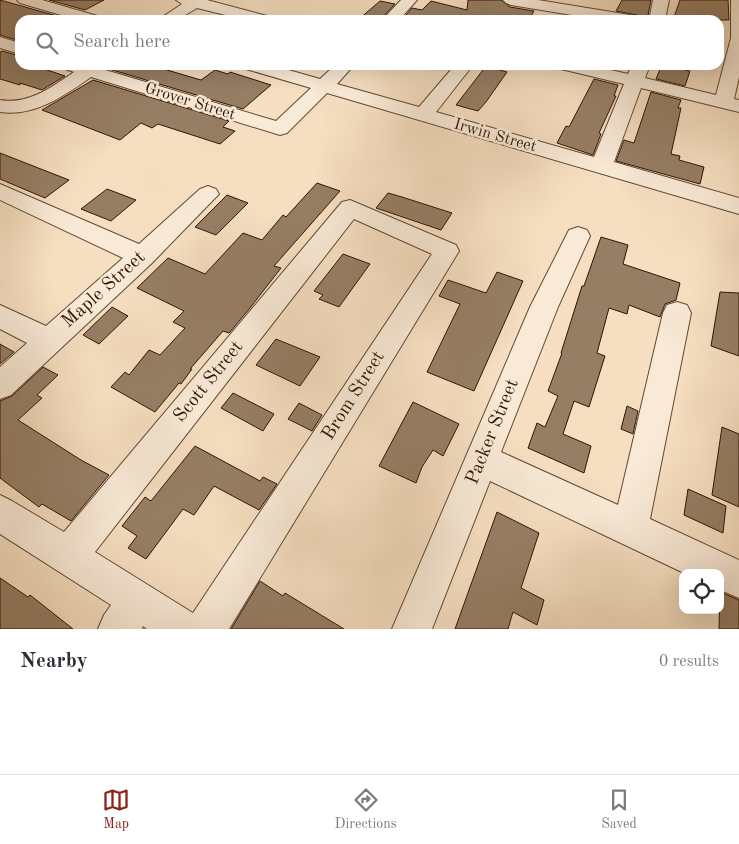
<!DOCTYPE html>
<style>
:root{--surface:#fff;--page:#f2f2f3;--text:#2b2b33;--muted:#7c7c81;--line:#e1e1e2;--accent:#8f2418}
body{margin:0;font-family:"Old Standard TT",serif;background:var(--page);color:var(--text)}
.controls{position:absolute;right:15px;bottom:15px;display:grid;overflow:hidden;border-radius:10px;box-shadow:0 5px 20px #0002}
.controls button{width:45px;height:45px;display:grid;place-items:center;padding:0;border:0;border-bottom:1px solid var(--line);background:var(--surface);color:var(--text);font:25px sans-serif}
.list{margin:0;padding:0;list-style:none}
h2{display:flex;justify-content:space-between;align-items:center;height:65px;margin:0;padding:0 20px;font-size:21px}
h2 small{font-size:16px;font-weight:400;color:var(--muted)}
.icon{flex:none;width:28px;height:28px;fill:none;stroke:currentColor;stroke-width:2;stroke-linecap:round;stroke-linejoin:round}
.map{position:relative;flex:none;width:739px;height:629px;overflow:hidden}
.search{position:absolute;background:var(--surface);box-shadow:0 5px 20px #0002;left:15px;right:15px;top:15px;height:55px;display:flex;align-items:center;gap:12px;box-sizing:border-box;padding:0 18px;border-radius:15px;color:var(--muted);font-size:19px}
.sheet{height:145px;background:var(--surface)}
nav{display:flex;justify-content:space-around;align-items:center;box-sizing:border-box;height:70px;border-top:1px solid var(--line);background:var(--surface);font-size:14px;color:var(--muted)}
nav a{display:grid;justify-items:center;gap:2px}
nav .on{color:var(--accent)}
.map>svg:first-child{display:block}
</style>
<div class="map">
<svg width="739" height="629" viewBox="0 0 739 629">
<rect width="100%" height="100%" fill="#f6dfc1"/>
<filter id="stains"><feTurbulence type="fractalNoise" baseFrequency=".004" numOctaves="4"/><feColorMatrix values="0 0 0 0 .2 0 0 0 0 .09 0 0 0 0 .02 0 0 0 .5 -.17"/></filter>
<radialGradient id="worn" r=".72"><stop offset=".6" stop-color="#630" stop-opacity="0"/><stop offset="1" stop-color="#630" stop-opacity=".3"/></radialGradient>
<!-- building -->
<g fill="#967e65" stroke="#2f1502">
<polygon points="0,0 32,9 68,19 20,20 20,41 0,35"/>
<polygon points="49,0 104,0 85,10"/>
<polygon points="468,0 501,0 510,7 534,11 529,20 402,20 412,8 422,10 431,1 467,10"/>
<polygon points="622,0 651,0 647,20 640,20 637,15 616,11"/>
<polygon points="680,0 728,0 729,20 673,20"/>
<polygon points="380,1 395,4 380,20 358,20"/>
<polygon points="2,51 20,56 20,65 46,65 41,68 65,76 42,90 20,83 20,85 0,79 0,52"/>
<polygon points="115,65 150,65 201,80 215,70 228,74 230,72 271,85 243,109 109,69"/>
<polygon points="486,66 507,72 486,102 478,111 456,105"/>
<polygon points="661,67 670,69 671,67 690,71 685,86 656,79"/>
<polygon points="594,79 618,85 614,96 616,96 599,133 601,134 593,155 557,143 566,126 569,127"/>
<polygon points="93,80 229,121 223,127 235,131 220,144 158,124 152,128 141,123 120,140 42,110"/>
<polygon points="651,92 681,100 678,108 681,108 671,154 680,156 679,160 704,167 700,184 616,161 624,140 634,143"/>
<polygon points="0,153 69,180 45,198 0,179"/>
<polygon points="317,183 340,191 274,266 281,268 250,308 229,333 223,331 190,369 192,369 181,384 179,383 155,412 111,387 125,372 129,375 149,350 160,355 185,328 173,322 184,311 137,288 168,258 205,274 243,233 262,240 283,215 286,217"/>
<polygon points="107,189 136,200 111,221 81,209"/>
<polygon points="388,193 402,197 452,213 441,230 376,208"/>
<polygon points="227,195 248,203 216,235 195,227"/>
<polygon points="601,237 628,245 623,264 680,283 676,300 665,304 660,317 629,305 627,314 609,308 597,353 605,356 589,407 574,401 563,434 591,446 584,473 528,448 537,423 545,427 558,396 548,391 562,353 561,353 582,286 584,286"/>
<polygon points="343,254 370,264 339,307 319,299 323,295 314,291"/>
<polygon points="497,272 523,281 474,391 427,372 460,304 439,296 448,280 486,293"/>
<polygon points="720,292 739,293 739,356 711,346"/>
<polygon points="112,307 128,316 99,344 83,335"/>
<polygon points="276,339 320,357 300,386 256,365"/>
<polygon points="0,344 14,352 0,364"/>
<polygon points="43,367 58,375 37,395 42,398 18,420 81,460 109,475 71,521 42,504 39,507 0,478 0,401 12,396"/>
<polygon points="233,393 274,414 263,431 221,408"/>
<polygon points="413,402 459,424 443,456 433,450 422,467 416,483 379,466"/>
<polygon points="299,403 322,415 312,431 288,419"/>
<polygon points="627,406 638,411 633,434 621,429"/>
<polygon points="722,427 739,434 739,507 712,495"/>
<polygon points="195,446 260,481 263,477 277,484 259,510 214,486 194,515 183,509 146,559 128,548 137,536 122,526 145,497 151,501"/>
<polygon points="688,489 726,506 723,533 684,515"/>
<polygon points="497,512 539,533 521,588 544,600 537,625 513,612 508,629 455,629"/>
<polygon points="0,578 28,597 30,595 73,629 0,629"/>
<polygon points="260,581 283,596 285,593 344,629 231,629"/>
<polygon points="720,592 739,600 739,629 719,629"/>
</g>
<g fill="none" stroke-linecap="round" stroke-linejoin="round">
<!-- minor casing -->
<g stroke="#614832" stroke-width="2">
<g id="minor">
<polygon points="17,0 42,0 101,17 103,20 78,20 20,3"/>
<polygon points="176,0 207,0 271,17 273,20 246,20 197,8 177,20 158,20 182,4"/>
<polygon points="401,0 417,0 399,20 382,20"/>
<polygon points="503,0 538,0 630,15 636,17 638,20 602,20 511,5 506,3"/>
<polygon points="653,0 669,0 665,20 649,20"/>
<path d="M731,0H739V77L734,99L739,100V112L641,88L614,162L739,198V214L327,93L287,133L280,135L91,77C64,96 34,117 0,112V100C28,105 52,87 74,72L65,69L62,65H105L102,69L276,121L311,88L246,69L243,65H271L320,79L335,65H354L337,84L419,107L455,65H473L436,112L594,157L624,84L561,69L558,65H589L628,74L632,65H650L645,78L716,95L731,38Z"/>
<polygon points="0,37 20,43 20,54 0,48"/>
<polygon points="0,184 139,244 200,189 208,186 216,189 219,194 152,263 11,395 0,399 0,367 27,343 0,329 0,305 46,326 123,258 0,200"/>
<path d="M350,200L456,245L459,251L229,629H147L143,626L142,629H98L104,615L111,605L0,534V495L12,501L64,532L342,202ZM354,219L432,254L193,613L95,552Z"/>
<polygon points="578,227 587,230 590,236 558,307 501,452 618,505 663,313 667,305 677,302 687,305 691,313 650,519 739,560 739,598 720,590 720,573 684,573 490,481 432,629 392,629 530,307 569,230"/>
</g>
</g>
<!-- minor -->
<use href="#minor" fill="#f9ead7" fill-rule="evenodd"/>
</g>
<g text-anchor="middle" dominant-baseline="central" stroke-width="5" stroke-linejoin="round" paint-order="stroke">
<!-- far-street labels -->
<g font-size="16" fill="#2f1502" stroke="#f9ead7">
<text transform="translate(190 102) rotate(17)">Grover Street</text>
<text transform="translate(495 136) rotate(16)">Irwin Street</text>
</g>
<!-- street labels -->
<g font-size="19" fill="#2f1502" stroke="#f9ead7">
<text transform="translate(104 290) rotate(-42)">Maple Street</text>
<text transform="translate(209 382) rotate(-51)">Scott Street</text>
<text transform="translate(354 396) rotate(-58)">Brom Street</text>
<text transform="translate(493 432) rotate(-68)">Packer Street</text>
</g>
</g>
<rect width="100%" height="100%" filter="url(#stains)"/>
<rect width="100%" height="100%" fill="url(#worn)"/>
</svg>
<div class="controls">
<button><svg class="icon" aria-label="locate" viewBox="0 0 24 24"><circle cx="12" cy="12" r="6"/><path d="M12 2v4M12 18v4M2 12h4M18 12h4"/></svg></button>
</div>
<div class="search"><svg class="icon" aria-label="search" viewBox="0 0 24 24"><circle cx="10" cy="10" r="6"/><path d="M15 15l6 6"/></svg>Search here</div>
</div>
<section class="sheet">
<h2>Nearby<small>0 results</small></h2>
<ul class="list">
</ul>
</section>
<nav>
<a class="on"><svg class="icon" aria-label="map" viewBox="0 0 24 24"><path d="M3 6l6-2 6 2 6-2v14l-6 2-6-2-6 2zM9 4v14M15 6v14"/></svg>Map</a>
<a><svg class="icon" aria-label="directions" viewBox="0 0 24 24"><path d="M12 3l9 9-9 9-9-9zM9 14v-3h6M13 9l2 2-2 2"/></svg>Directions</a>
<a><svg class="icon" aria-label="saved" viewBox="0 0 24 24"><path d="M7 4h10v16l-5-4-5 4z"/></svg>Saved</a>
</nav>
